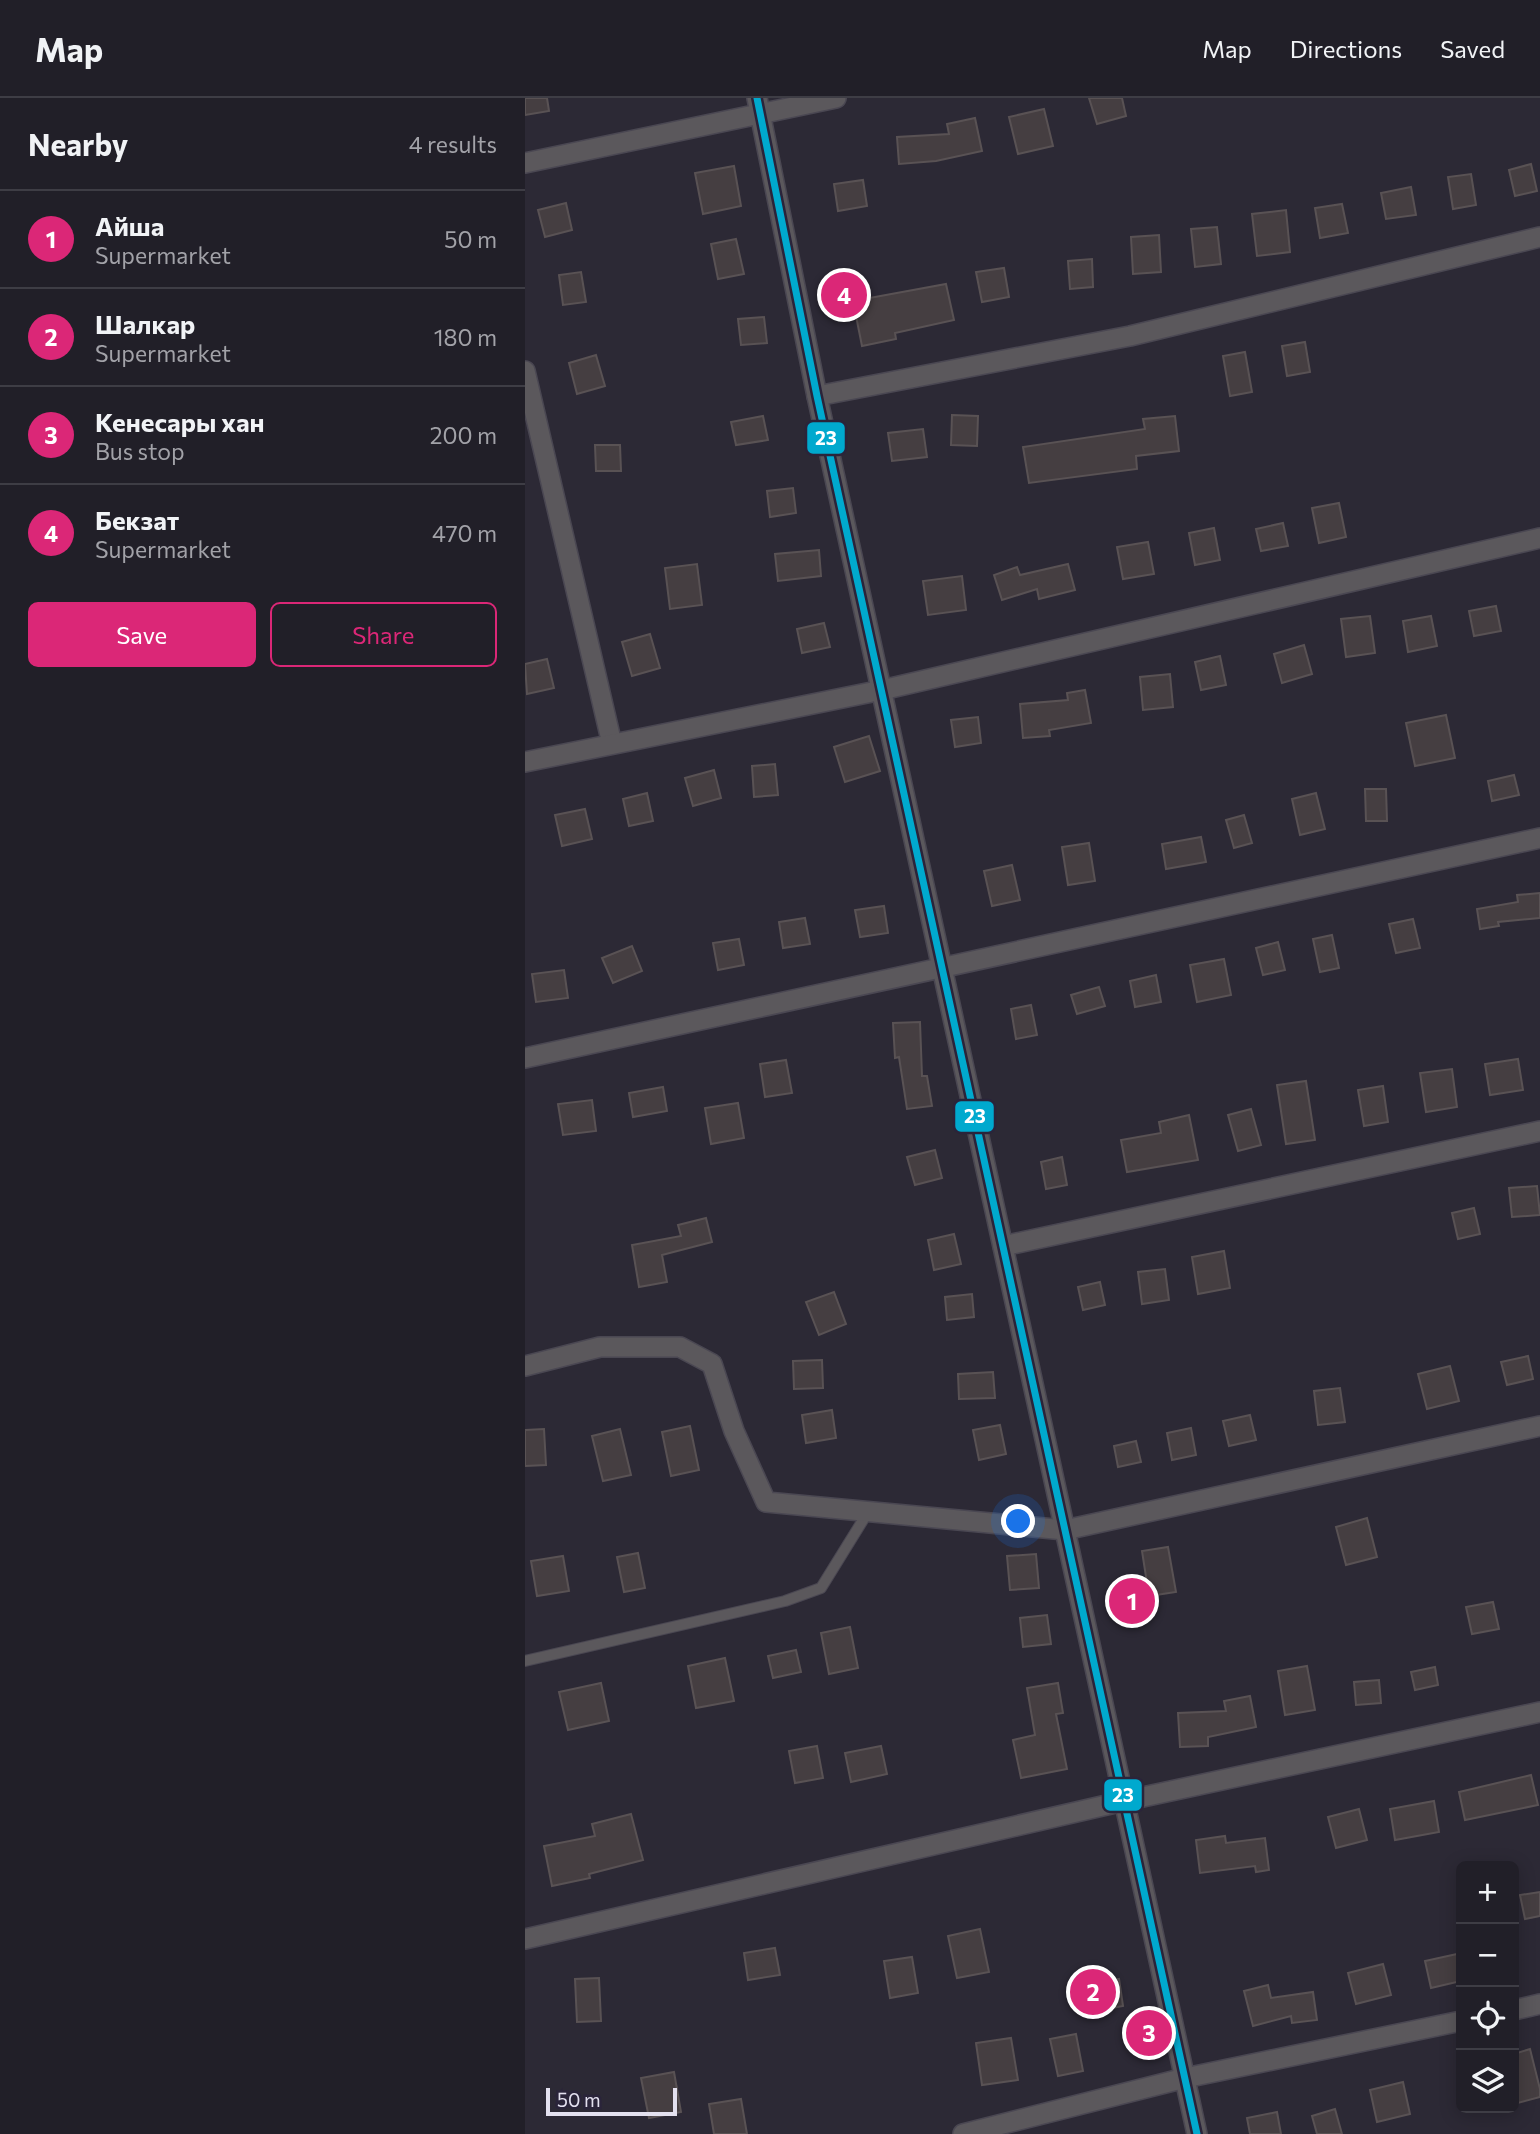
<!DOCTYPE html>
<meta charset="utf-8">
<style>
:root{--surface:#211f28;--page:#292730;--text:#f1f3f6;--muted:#a2a2a8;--line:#3e3d45;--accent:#db2777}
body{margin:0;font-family:Commissioner,sans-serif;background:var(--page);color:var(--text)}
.controls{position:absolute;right:21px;bottom:21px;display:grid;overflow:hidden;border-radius:10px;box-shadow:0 4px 18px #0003}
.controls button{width:63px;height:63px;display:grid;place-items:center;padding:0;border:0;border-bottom:2px solid var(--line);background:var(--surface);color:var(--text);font:35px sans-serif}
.scale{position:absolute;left:21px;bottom:18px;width:131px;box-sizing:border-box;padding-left:7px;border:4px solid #e3e0ef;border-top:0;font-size:19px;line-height:24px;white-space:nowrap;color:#e3e0ef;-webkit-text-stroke:5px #2a243a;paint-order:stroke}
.you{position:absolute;left:494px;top:1424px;width:24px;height:24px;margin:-18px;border:5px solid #fff;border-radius:50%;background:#1a73e8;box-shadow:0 0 0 10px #1a73e833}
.badge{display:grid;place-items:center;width:46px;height:46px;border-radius:50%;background:var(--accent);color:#fff;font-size:23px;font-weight:700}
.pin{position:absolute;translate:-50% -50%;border:4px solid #fff;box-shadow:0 2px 7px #0006}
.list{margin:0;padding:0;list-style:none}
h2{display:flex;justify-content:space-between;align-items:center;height:91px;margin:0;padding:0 28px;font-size:30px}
h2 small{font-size:23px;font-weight:400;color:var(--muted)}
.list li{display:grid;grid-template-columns:46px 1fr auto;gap:21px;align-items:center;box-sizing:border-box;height:98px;padding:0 28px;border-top:2px solid var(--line)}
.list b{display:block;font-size:26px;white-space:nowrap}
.list p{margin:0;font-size:23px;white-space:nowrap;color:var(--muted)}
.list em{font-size:23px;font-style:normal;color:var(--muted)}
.actions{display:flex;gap:14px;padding:21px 28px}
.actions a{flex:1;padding:16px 0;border:2px solid var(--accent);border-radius:10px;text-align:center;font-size:24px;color:var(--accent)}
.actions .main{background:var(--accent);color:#fff}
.icon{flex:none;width:38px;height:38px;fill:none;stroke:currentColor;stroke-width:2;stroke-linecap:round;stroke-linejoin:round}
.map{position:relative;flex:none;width:1015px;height:2036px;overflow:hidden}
header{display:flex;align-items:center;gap:42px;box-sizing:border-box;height:98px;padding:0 35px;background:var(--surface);border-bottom:2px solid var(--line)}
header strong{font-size:33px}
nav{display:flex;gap:38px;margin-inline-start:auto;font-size:24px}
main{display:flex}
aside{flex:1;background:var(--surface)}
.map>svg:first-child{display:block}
</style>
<header>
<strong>Map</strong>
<nav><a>Map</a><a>Directions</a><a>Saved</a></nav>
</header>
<main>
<aside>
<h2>Nearby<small>4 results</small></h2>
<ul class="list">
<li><span class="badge">1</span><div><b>Айша</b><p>Supermarket</p></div><em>50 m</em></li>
<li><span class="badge">2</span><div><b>Шалкар</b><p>Supermarket</p></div><em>180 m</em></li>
<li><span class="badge">3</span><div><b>Кенесары хан</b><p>Bus stop</p></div><em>200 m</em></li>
<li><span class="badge">4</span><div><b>Бекзат</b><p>Supermarket</p></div><em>470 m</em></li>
</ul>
<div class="actions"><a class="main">Save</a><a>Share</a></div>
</aside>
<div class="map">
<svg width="1015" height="2036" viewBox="0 0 1015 2036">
<rect width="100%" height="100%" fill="#2c2935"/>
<!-- building -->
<g fill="#453e41" stroke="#595254" stroke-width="2">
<polygon points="0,0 22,0 24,13 0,17"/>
<polygon points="564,0 597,0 601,18 572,26"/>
<polygon points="519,11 528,48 493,56 484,19"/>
<polygon points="450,20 457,53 411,63 374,66 372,39 424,36 422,26"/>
<polygon points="1006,66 1012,93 990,98 984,72"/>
<polygon points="209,68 216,108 178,116 170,75"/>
<polygon points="946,76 951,107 928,111 923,79"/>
<polygon points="338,82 342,108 313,113 309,86"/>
<polygon points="886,89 891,117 861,121 856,95"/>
<polygon points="41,105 47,132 20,139 13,112"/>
<polygon points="817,106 823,135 795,140 790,110"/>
<polygon points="761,112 765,154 732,158 727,116"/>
<polygon points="692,129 696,166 670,169 666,131"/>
<polygon points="634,137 636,174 608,176 606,139"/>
<polygon points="211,141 219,176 193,181 186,146"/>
<polygon points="567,161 568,189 545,191 543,163"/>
<polygon points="479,170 484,199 457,204 451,174"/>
<polygon points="56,174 61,204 38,207 34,177"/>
<polygon points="421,186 429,222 370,235 371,241 337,248 328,203"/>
<polygon points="239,219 242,245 216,247 213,221"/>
<polygon points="780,244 785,274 762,278 757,248"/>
<polygon points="720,254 727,294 705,298 698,258"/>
<polygon points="71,257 80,288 52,296 44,265"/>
<polygon points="427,317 453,318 452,348 426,347"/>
<polygon points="238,318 243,342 211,347 206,324"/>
<polygon points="650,318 654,353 611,358 612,371 504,385 498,349 620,331 618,321"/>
<polygon points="398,331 402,359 367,363 363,335"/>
<polygon points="70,347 95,347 96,373 71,373"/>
<polygon points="268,390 271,415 245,419 242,393"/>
<polygon points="814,405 821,439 794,445 787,410"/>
<polygon points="758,425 763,448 736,453 731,431"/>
<polygon points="689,430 695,462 670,467 664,435"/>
<polygon points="623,444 629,476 598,481 592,449"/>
<polygon points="294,452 296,478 253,483 250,456"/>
<polygon points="172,466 177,507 145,511 140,470"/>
<polygon points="543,466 550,492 514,501 512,491 477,502 469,477 492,469 495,477"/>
<polygon points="437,478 441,512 403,517 398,483"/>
<polygon points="971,508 976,533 949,538 944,513"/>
<polygon points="845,518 850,555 821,559 816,521"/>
<polygon points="906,518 912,548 883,554 878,523"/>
<polygon points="299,525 305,549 277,555 272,531"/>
<polygon points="125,536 135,570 107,578 97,544"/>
<polygon points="779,547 787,576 757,585 749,556"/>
<polygon points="695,558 701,587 676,592 670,564"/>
<polygon points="22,561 29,590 2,596 0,566"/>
<polygon points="645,576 648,609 618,612 615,579"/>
<polygon points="560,592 566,625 524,632 525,638 498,640 495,606 543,602 542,595"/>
<polygon points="921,617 930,660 890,668 881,625"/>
<polygon points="453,619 456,645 430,649 426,622"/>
<polygon points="344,638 355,673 320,684 309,649"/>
<polygon points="250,666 253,697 229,699 227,668"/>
<polygon points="189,672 196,700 168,708 160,680"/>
<polygon points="989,677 994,697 967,703 963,683"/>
<polygon points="840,691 861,691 862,723 841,723"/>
<polygon points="122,695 128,723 104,728 98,701"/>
<polygon points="791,695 800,731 775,737 767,701"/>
<polygon points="60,711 67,741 37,748 30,717"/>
<polygon points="719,717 727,745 709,750 701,722"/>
<polygon points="676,739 681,764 641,771 637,746"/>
<polygon points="564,745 570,783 543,787 537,749"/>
<polygon points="487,767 495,802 467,808 459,773"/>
<polygon points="1015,795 1015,820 973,824 974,828 955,831 952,811 993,804 992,797"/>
<polygon points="359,808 363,835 335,839 330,812"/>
<polygon points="280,820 285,846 258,850 254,824"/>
<polygon points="888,821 895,850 871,855 864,826"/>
<polygon points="807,837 814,870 795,874 788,841"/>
<polygon points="214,841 219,867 193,872 188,845"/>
<polygon points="753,844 760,872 738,877 731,850"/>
<polygon points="107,848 117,873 88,885 77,860"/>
<polygon points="699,861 706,897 672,904 665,867"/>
<polygon points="39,872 43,900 11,904 7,876"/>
<polygon points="631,877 636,904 610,909 605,883"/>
<polygon points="574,889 580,908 552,916 546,897"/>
<polygon points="506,907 512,937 491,941 486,911"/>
<polygon points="395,924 397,978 402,978 407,1008 382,1011 374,959 370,960 368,925"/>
<polygon points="993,961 998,992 965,997 960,966"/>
<polygon points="261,962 267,995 240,999 235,966"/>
<polygon points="927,971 932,1009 901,1014 895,975"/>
<polygon points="781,983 790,1042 761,1046 752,987"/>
<polygon points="858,988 863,1024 839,1028 833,992"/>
<polygon points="138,989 142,1013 108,1019 104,995"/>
<polygon points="67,1002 71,1033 38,1037 33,1006"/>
<polygon points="213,1005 219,1040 186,1046 180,1010"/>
<polygon points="726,1011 736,1047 713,1053 703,1017"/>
<polygon points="664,1017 673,1062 602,1074 596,1042 636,1035 634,1024"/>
<polygon points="410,1052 417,1080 390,1087 382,1059"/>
<polygon points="537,1059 542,1087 521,1091 516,1064"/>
<polygon points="1012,1088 1015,1117 987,1119 984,1090"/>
<polygon points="949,1110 955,1136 933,1141 927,1115"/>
<polygon points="181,1120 187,1144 137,1157 142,1184 114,1189 107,1147 156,1138 153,1127"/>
<polygon points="429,1136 436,1166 409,1172 403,1142"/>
<polygon points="699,1153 705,1190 673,1196 667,1159"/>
<polygon points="640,1171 644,1202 617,1206 613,1174"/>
<polygon points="575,1184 580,1207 558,1212 553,1189"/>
<polygon points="309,1194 321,1226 294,1237 281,1204"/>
<polygon points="447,1196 449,1219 422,1222 420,1199"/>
<polygon points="1003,1258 1008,1281 982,1287 976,1264"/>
<polygon points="297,1262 298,1290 269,1291 268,1263"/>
<polygon points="925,1268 934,1303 902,1311 893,1276"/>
<polygon points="468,1274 470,1300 434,1301 433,1276"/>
<polygon points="815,1290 820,1324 793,1327 789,1293"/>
<polygon points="307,1312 311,1340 281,1345 277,1317"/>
<polygon points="725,1317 731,1342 704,1348 698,1323"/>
<polygon points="475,1327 481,1356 454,1362 448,1332"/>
<polygon points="165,1328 174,1372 146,1378 137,1334"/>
<polygon points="666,1330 671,1357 647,1362 642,1335"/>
<polygon points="19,1331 21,1367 0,1368 0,1332"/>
<polygon points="95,1331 106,1377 78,1383 67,1338"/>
<polygon points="611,1343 616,1364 593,1369 589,1348"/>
<polygon points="842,1420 852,1459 821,1467 811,1429"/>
<polygon points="643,1449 651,1494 624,1498 617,1453"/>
<polygon points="113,1455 120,1490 99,1494 92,1459"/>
<polygon points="511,1456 514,1490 485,1492 482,1458"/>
<polygon points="38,1458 44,1493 12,1498 6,1463"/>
<polygon points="968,1504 974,1531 947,1536 941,1509"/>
<polygon points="522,1517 526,1546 498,1549 495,1520"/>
<polygon points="325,1529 333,1570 304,1576 296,1535"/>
<polygon points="271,1552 276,1574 248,1580 243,1558"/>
<polygon points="200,1560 209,1603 171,1610 163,1568"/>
<polygon points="782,1568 790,1612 760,1617 753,1573"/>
<polygon points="910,1569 913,1587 890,1592 886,1574"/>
<polygon points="854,1582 856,1605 831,1607 829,1584"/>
<polygon points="76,1585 84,1623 43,1632 34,1594"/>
<polygon points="533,1585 538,1615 531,1616 542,1671 496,1680 488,1642 510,1637 502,1590"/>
<polygon points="725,1598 731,1629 683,1639 683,1648 655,1649 653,1615 701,1613 699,1603"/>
<polygon points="292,1648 298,1680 270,1685 264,1653"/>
<polygon points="356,1648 362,1676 326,1684 320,1655"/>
<polygon points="1006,1677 1013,1707 940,1722 934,1694"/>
<polygon points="909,1703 914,1734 870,1742 865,1711"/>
<polygon points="834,1711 842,1742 811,1750 803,1719"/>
<polygon points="106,1716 118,1762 64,1776 65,1780 27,1788 19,1748 70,1738 67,1726"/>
<polygon points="700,1738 701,1745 740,1740 744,1772 731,1774 730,1768 675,1775 671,1742"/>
<polygon points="1015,1794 1015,1818 1000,1821 995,1797"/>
<polygon points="455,1831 464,1874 432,1880 423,1838"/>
<polygon points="250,1850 255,1877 223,1882 219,1855"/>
<polygon points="932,1856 936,1883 906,1890 900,1863"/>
<polygon points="387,1859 393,1895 365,1900 359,1863"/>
<polygon points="858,1866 866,1897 831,1906 823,1875"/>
<polygon points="74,1880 76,1923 52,1924 50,1881"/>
<polygon points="594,1881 598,1908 566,1914 561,1887"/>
<polygon points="743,1887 746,1900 788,1894 792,1922 767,1925 766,1918 728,1928 719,1893"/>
<polygon points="551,1936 558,1973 533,1978 525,1941"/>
<polygon points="486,1940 493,1982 457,1987 451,1945"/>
<polygon points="1005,1951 1015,1991 1015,1999 989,2006 989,1956"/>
<polygon points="149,1974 156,2014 124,2020 116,1980"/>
<polygon points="878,1984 885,2016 852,2024 845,1992"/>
<polygon points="216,2001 222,2036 189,2036 184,2006"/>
<polygon points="810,2011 817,2036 792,2036 787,2018"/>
<polygon points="752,2014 756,2036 725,2036 722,2020"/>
</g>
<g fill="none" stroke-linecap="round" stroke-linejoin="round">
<!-- service casing -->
<g stroke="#4a4752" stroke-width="12">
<polyline id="service" points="0,1563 260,1503 296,1490 343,1414"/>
</g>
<!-- minor casing -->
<g stroke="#4a4752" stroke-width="22">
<g id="minor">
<polyline points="232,0 292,298 672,2036"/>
<polyline points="0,65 311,0"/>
<polyline points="0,273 87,646"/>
<polyline points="292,298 605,238 1015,139"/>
<polyline points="0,664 357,592 1015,440"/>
<polyline points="0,960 1015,740"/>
<polyline points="478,1148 1015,1033"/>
<polyline points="0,1268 75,1249 155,1249 187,1266 209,1333 241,1404 540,1432 1015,1328"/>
<polyline points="0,1841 599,1703 1015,1614"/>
<polyline points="989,1912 1015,1906"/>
<polyline points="438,2036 660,1980 936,1923"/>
</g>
</g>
<!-- service -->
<use href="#service" stroke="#5b585c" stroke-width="10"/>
<!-- minor -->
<use href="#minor" stroke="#5b585c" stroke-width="19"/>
<!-- bus-1 casing -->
<g stroke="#2a243a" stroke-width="12">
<polyline id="bus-1" points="232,0 292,298 672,2036"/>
</g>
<!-- bus-1 -->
<use href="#bus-1" stroke="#00a9ce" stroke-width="7"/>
</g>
<g stroke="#2a243a" stroke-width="2.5">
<rect x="281" y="323" width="40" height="34" rx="7" fill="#00a9ce"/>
<rect x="429" y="1002" width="41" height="33" rx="7" fill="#00a9ce"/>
<rect x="578" y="1680" width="40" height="34" rx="7" fill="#00a9ce"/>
</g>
<g font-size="19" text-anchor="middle" font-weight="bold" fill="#fff">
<text x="301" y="347">23</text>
<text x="450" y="1025">23</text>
<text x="598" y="1704">23</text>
</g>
</svg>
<div class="controls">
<button>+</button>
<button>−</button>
<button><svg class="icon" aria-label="locate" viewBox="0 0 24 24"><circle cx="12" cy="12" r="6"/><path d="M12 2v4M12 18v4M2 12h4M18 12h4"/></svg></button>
<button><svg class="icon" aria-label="layers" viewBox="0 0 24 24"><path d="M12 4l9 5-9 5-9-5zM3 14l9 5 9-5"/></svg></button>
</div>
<div class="scale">50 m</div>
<div class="you"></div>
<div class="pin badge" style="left:607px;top:1503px">1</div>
<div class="pin badge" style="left:568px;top:1894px">2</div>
<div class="pin badge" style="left:624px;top:1935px">3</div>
<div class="pin badge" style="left:319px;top:197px">4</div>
</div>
</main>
